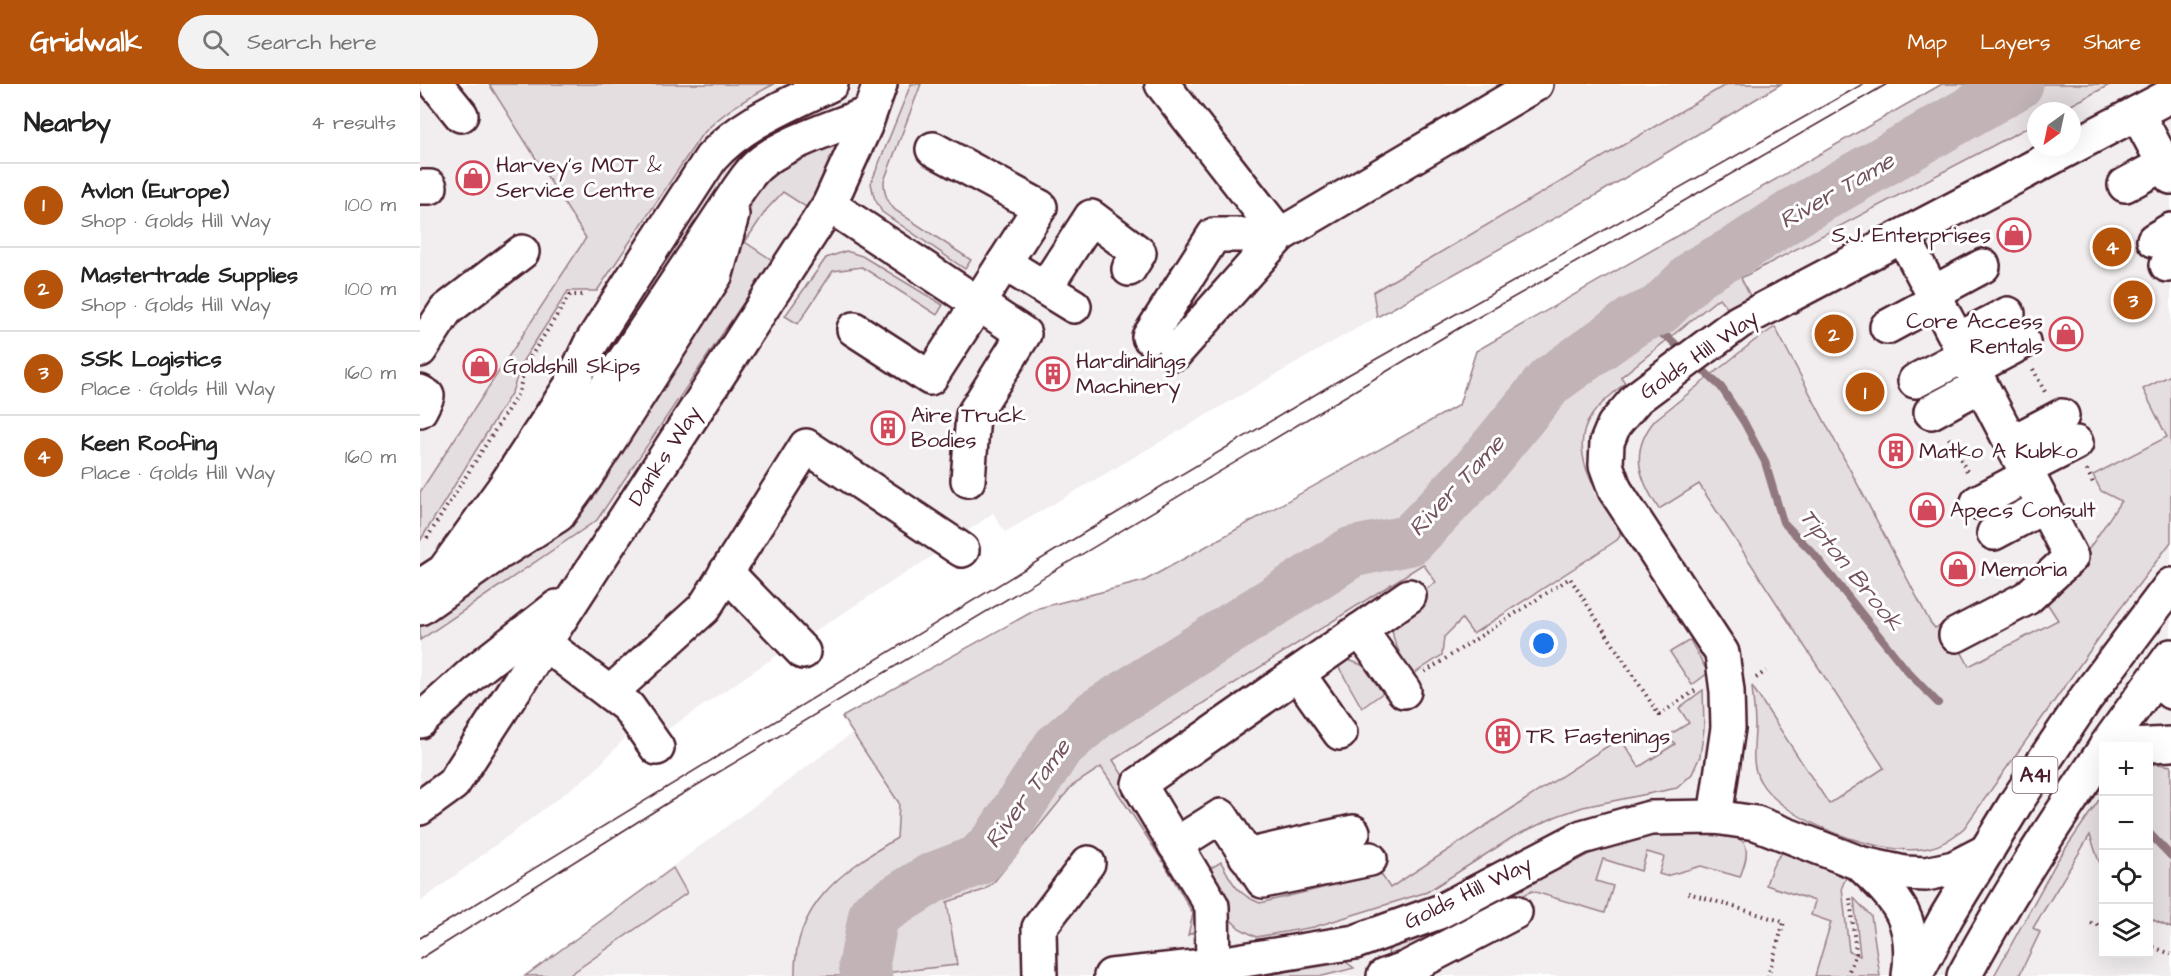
<!DOCTYPE html>
<meta charset="utf-8">
<style>
:root{--surface:#fff;--page:#f2f2f2;--text:#222;--muted:#767676;--line:#e0e0e0;--accent:#b45309}
body{margin:0;font-family:"Architects Daughter",sans-serif;background:var(--page);color:var(--text)}
.controls{position:absolute;right:18px;bottom:18px;display:grid;overflow:hidden;border-radius:0px;box-shadow:0 6px 24px #0002}
.controls button{width:54px;height:54px;display:grid;place-items:center;padding:0;border:0;border-bottom:2px solid var(--line);background:var(--surface);color:var(--text);font:30px sans-serif}
.compass{position:absolute;left:1607px;top:18px;width:54px;height:54px;border-radius:50%;background:var(--surface);box-shadow:0 6px 24px #0002;rotate:213deg}
.you{position:absolute;left:1124px;top:560px;width:21px;height:21px;margin:-15px;border:4px solid #fff;border-radius:50%;background:#1a73e8;box-shadow:0 0 0 9px #1a73e833}
.badge{display:grid;place-items:center;width:39px;height:39px;border-radius:50%;background:var(--accent);color:#fff;font-size:20px;font-weight:700}
.pin{position:absolute;translate:-50% -50%;border:3px solid #fff;box-shadow:0 2px 6px #0006}
.list{margin:0;padding:0;list-style:none}
h2{display:flex;justify-content:space-between;align-items:center;height:78px;margin:0;padding:0 24px;font-size:26px}
h2 small{font-size:20px;font-weight:400;color:var(--muted)}
.list li{display:grid;grid-template-columns:39px 1fr auto;gap:18px;align-items:center;box-sizing:border-box;height:84px;padding:0 24px;border-top:2px solid var(--line)}
.list b{display:block;font-size:22px;white-space:nowrap}
.list p{margin:0;font-size:20px;white-space:nowrap;color:var(--muted)}
.list em{font-size:20px;font-style:normal;color:var(--muted)}
.icon{flex:none;width:33px;height:33px;fill:none;stroke:currentColor;stroke-width:2;stroke-linecap:round;stroke-linejoin:round}
.map{position:relative;flex:none;width:1751px;height:892px;overflow:hidden}
header{display:flex;align-items:center;gap:36px;box-sizing:border-box;height:84px;padding:0 30px;background:var(--accent);color:#fff}
header strong{font-size:28px}
nav{display:flex;gap:33px;margin-inline-start:auto;font-size:21px}
.search{width:420px;height:54px;background:var(--page);display:flex;align-items:center;gap:15px;box-sizing:border-box;padding:0 21px;border-radius:33px;color:var(--muted);font-size:22px}
main{display:flex}
aside{flex:1;background:var(--surface)}
.map>svg:first-child{display:block}
</style>
<header>
<strong>Gridwalk</strong>
<div class="search"><svg class="icon" aria-label="search" viewBox="0 0 24 24"><circle cx="10" cy="10" r="6"/><path d="M15 15l6 6"/></svg>Search here</div>
<nav><a>Map</a><a>Layers</a><a>Share</a></nav>
</header>
<main>
<aside>
<h2>Nearby<small>4 results</small></h2>
<ul class="list">
<li><span class="badge">1</span><div><b>Avlon (Europe)</b><p>Shop · Golds Hill Way</p></div><em>100 m</em></li>
<li><span class="badge">2</span><div><b>Mastertrade Supplies</b><p>Shop · Golds Hill Way</p></div><em>100 m</em></li>
<li><span class="badge">3</span><div><b>SSK Logistics</b><p>Place · Golds Hill Way</p></div><em>160 m</em></li>
<li><span class="badge">4</span><div><b>Keen Roofing</b><p>Place · Golds Hill Way</p></div><em>160 m</em></li>
</ul>
</aside>
<div class="map">
<svg width="1751" height="892" viewBox="0 0 1751 892">
<rect width="100%" height="100%" fill="#fff"/>
<filter id="ink" filterUnits="userSpaceOnUse"><feTurbulence type="fractalNoise" baseFrequency=".0167" numOctaves="2"/><feDisplacementMap in="SourceGraphic" scale="12" xChannelSelector="R" yChannelSelector="G"/><feConvolveMatrix kernelMatrix="1 2 1 2 8 2 1 2 1" color-interpolation-filters="sRGB"/></filter>
<g filter="url(#ink)">
<!-- built -->
<g fill="#f2eeef" fill-rule="evenodd">
<polygon points="0,0 1359,0 1178,110 916,256 585,448 573,429 508,475 365,566 244,648 207,652 173,688 0,818"/>
<path d="M1691,0H1751V892H105L431,650L559,776L578,755L1249,254L1300,214L1332,216L1320,194L1616,39V63H1652V27H1640ZM1684,662H1728V870H1684Z"/>
</g>
<!-- green -->
<g fill="#e5dee0" stroke="#987e86" stroke-width="1.5">
<path d="M69,0H354C324,16 302,28 280,53L177,207H148L102,278L92,308L0,457V408L166,154Z"/>
<path d="M491,0H501L464,97C464,110 467,117 475,126L551,176L545,185L462,128L454,113L451,99Z"/>
<polygon points="1307,0 1361,0 1178,110 957,233 953,208"/>
<path d="M1522,0H1691L1640,27H1616V39L1321,194L1332,216L1309,226L1299,214L1201,293L1205,299C1194,309 1180,319 1172,331C1145,369 1180,413 1200,445V452L1197,456L1179,468L1053,550L1042,535L1024,553L1022,571L992,591C959,536 968,534 1016,498L1003,480L693,676L770,798L781,825L776,847L768,851L773,830L744,779L681,683L652,702L574,798L564,806L527,818L537,881L436,892H375C373,821 422,787 477,754L479,719L422,633L619,524L724,497L1039,321L1056,267Z"/>
<polygon points="407,60 413,61 417,65 396,122 386,123 363,108 347,125 325,158 352,176 177,436 0,556 0,542 125,454 307,194 334,112 346,90"/>
<polygon points="426,167 442,172 523,221 517,231 442,183 413,187 378,240 365,232 406,174"/>
<path d="M1355,243L1510,538L1515,544L1526,539L1549,582L1638,536L1625,516L1638,511L1701,417L1681,407L1673,391L1747,353L1723,305L1751,291V458L1691,537L1544,744C1533,754 1523,761 1509,764C1464,774 1362,737 1340,697C1330,680 1335,661 1335,643C1335,629 1333,615 1332,602L1409,720L1464,684L1279,400L1239,425C1219,395 1209,367 1235,336L1334,257Z"/>
<polygon points="1270,556 1288,589 1272,601 1250,568"/>
<path d="M913,573C936,576 956,586 971,603L942,624Z"/>
<path d="M1283,606L1284,645L1280,672L1272,690L1257,704L1163,723L1137,732L1093,753L1007,808L894,843L836,853L819,844L811,836L803,824L791,784L801,778C813,800 817,810 840,819L961,790L970,804L1200,654L1219,683L1255,660L1249,651L1269,639L1259,624Z"/>
<polygon points="1738,680 1751,682 1751,844 1729,834 1729,681"/>
<polygon points="1683,710 1683,785 1678,775 1670,751 1613,844 1620,848 1599,892 1574,892 1637,777"/>
<path d="M1267,748C1280,749 1320,748 1325,761C1329,771 1323,784 1320,793L1281,782L1246,792L1239,790L1244,773L1227,768L1221,787L1183,775L1176,797L1193,802L1185,829L1112,807L971,874L968,869L972,858L1137,776L1231,749Z"/>
<path d="M1363,768H1371L1427,791L1422,803L1429,867L1440,872L1434,814L1451,832L1460,892H1395L1411,838L1391,831L1395,817L1346,801C1350,789 1353,777 1363,768Z"/>
<polygon points="253,784 267,809 148,892 105,892"/>
<polygon points="922,875 934,884 903,892 837,892 860,889"/>
</g>
<g fill="none" stroke-linecap="round" stroke-linejoin="round">
<!-- stream -->
<g stroke="#91787e" stroke-width="8">
<polyline points="1214,237 1249,254 1265,269"/>
<polyline points="1274,278 1301,303 1324,338 1345,378 1363,438 1393,469 1488,588 1518,619"/>
<polyline points="1728,748 1751,772"/>
</g>
<!-- river -->
<polyline stroke="#c1b3b6" stroke-width="51" points="447,892 444,881 454,830 512,794 559,776 578,755 638,663 676,630 932,468 990,456 1057,386 1130,297 1214,237 1239,226 1278,188 1321,164 1382,124 1598,0"/>
<!-- minor casing -->
<g stroke="#4a1f2b" stroke-width="38">
<g id="minor">
<polyline points="16,0 41,31"/>
<polyline points="742,0 860,151 1116,0"/>
<polyline points="1717,29 1751,93"/>
<polyline points="1705,101 1744,80"/>
<polyline points="0,103 10,103"/>
<polyline points="409,121 604,250 553,331 548,396"/>
<polyline points="1483,152 1651,473 1607,514 1536,551"/>
<polyline points="1734,156 1751,146"/>
<polyline points="584,179 654,222"/>
<polyline points="1747,181 1751,178"/>
<polyline points="625,204 671,133 719,169 709,185"/>
<polyline points="1513,209 1563,182"/>
<polyline points="1467,243 1517,216"/>
<polyline points="434,245 510,294 620,123 513,65"/>
<polyline points="729,253 794,151 860,151 755,269"/>
<polyline points="1537,256 1588,230"/>
<polyline points="0,266 26,226 102,168"/>
<polyline points="1552,285 1603,258"/>
<polyline points="1495,297 1545,271"/>
<polyline points="0,308 7,312 0,326"/>
<polyline points="1511,328 1561,301"/>
<polyline points="1591,359 1642,332"/>
<polyline points="1605,385 1656,359"/>
<polyline points="1558,418 1609,391"/>
<polyline points="1574,449 1625,422"/>
<polyline points="82,467 138,431 165,394 296,190 312,131"/>
<polyline points="306,488 383,568"/>
<path d="M4,500L24,487L83,405L150,303L170,261L211,197L291,74C323,38 369,21 411,0"/>
<path d="M0,524L74,472L320,103C325,96 331,87 338,81C364,58 417,43 449,29"/>
<polyline points="940,546 984,607"/>
<polyline points="124,559 208,623 237,664"/>
<polyline points="1751,582 1751,608"/>
<polyline points="878,590 920,649"/>
<polyline points="190,609 284,524 386,362 542,466"/>
<polyline points="0,637 54,588 137,523"/>
<polyline points="1710,662 1751,660"/>
<polyline points="0,724 33,700 409,121 445,42 460,0"/>
<polyline points="1295,733 1308,644 1307,607 1302,569 1195,406 1186,381 1187,358 1194,341 1217,314 1319,238 1751,11"/>
<polyline points="755,761 801,732 843,797 950,775"/>
<polyline points="826,772 933,748"/>
<path d="M1439,779C1479,816 1497,836 1489,892"/>
<polyline points="793,881 792,822 719,700 989,512"/>
<polyline points="620,892 619,844 668,779"/>
<polyline points="691,892 793,881 935,858 1019,828 1162,753 1230,734 1295,733 1336,739 1439,779 1485,789 1506,790 1534,784 1567,767"/>
<polyline points="964,892 987,884 1095,828"/>
</g>
</g>
<!-- highway casing -->
<g stroke="#4a1f2b" stroke-width="38">
<g id="highway">
<polyline points="1686,662 1751,572"/>
<polyline points="1495,892 1527,832 1597,717 1666,614 1751,501"/>
<path d="M1544,892C1586,813 1634,740 1684,666"/>
</g>
</g>
<!-- path -->
<g stroke="#4a1f2b" stroke-width="4" stroke-dasharray="1.5 4.5" stroke-linecap="butt">
<polyline points="1613,285 1625,308"/>
<polyline points="1529,354 1548,389"/>
<polyline points="1667,386 1673,399"/>
<polyline points="7,454 99,308 105,281 150,211 165,211"/>
<polyline points="1005,588 1150,494 1239,631 1276,606"/>
<polyline points="1336,594 1346,587"/>
<polyline points="1268,809 1364,838 1348,892"/>
<polyline points="1671,839 1684,843"/>
<polyline points="1728,861 1751,870"/>
<polyline points="1427,892 1436,869 1430,814"/>
</g>
<!-- minor -->
<use href="#minor" stroke="#fff" stroke-width="33"/>
<!-- highway -->
<use href="#highway" stroke="#fff" stroke-width="33"/>
<!-- tram -->
<g stroke="#4a1f2b" stroke-width="1.5">
<polyline points="0,854 685,436 928,291 1443,0"/>
<polyline points="0,875 249,718 1039,244 1224,140 1467,0"/>
</g>
</g>
</g>
<!-- icons -->
<defs>
<g id="shop-ring" transform="scale(1.725)"><circle r="9.5" fill="#fff" stroke="#d1495b" stroke-width="1.5"/><path d="M-5-2.5h2.3a2.7 3.5 0 0 1 5.4 0H5L5.5 6h-11ZM-1.5-2.5h3a1.5 2.3 0 0 0-3 0Z" fill="#d1495b"/></g>
<g id="building-ring" transform="scale(1.725)"><circle r="9.5" fill="#fff" stroke="#d1495b" stroke-width="1.5"/><path d="M-4-6H4V6H1V3H-1V6H-4ZM-2.5-4.3h1.7v1.8h-1.7ZM.8-4.3h1.7v1.8H.8ZM-2.5-1h1.7V.8h-1.7ZM.8-1h1.7V.8H.8Z" fill="#d1495b"/></g>
</defs>
<g fill-rule="evenodd">
<use href="#shop-ring" x="53" y="94"/>
<use href="#shop-ring" x="1594" y="151"/>
<use href="#shop-ring" x="1646" y="250"/>
<use href="#shop-ring" x="60" y="282"/>
<use href="#building-ring" x="633" y="290"/>
<use href="#building-ring" x="468" y="344"/>
<use href="#building-ring" x="1476" y="367"/>
<use href="#shop-ring" x="1507" y="426"/>
<use href="#shop-ring" x="1538" y="485"/>
<use href="#building-ring" x="1083" y="652"/>
</g>
<g text-anchor="middle" dominant-baseline="central" stroke-width="6" stroke-linejoin="round" paint-order="stroke">
<!-- shield labels -->
<rect fill="#fff" stroke="#80626b" stroke-width="1.5" x="1592.5" y="673" width="45" height="36" rx="4.5"/>
<g font-size="21" font-weight="bold" fill="#4a1f2b">
<text x="1615" y="691">A41</text>
</g>
<!-- poi labels -->
<g font-size="22" fill="#4a1f2b" stroke="#fff" text-anchor="start">
<text x="76" y="81">Harvey's MOT &amp;<tspan x="76" dy="25">Service Centre</tspan></text>
<text x="1571" y="151" text-anchor="end">S.J. Enterprises</text>
<text x="1623" y="237" text-anchor="end">Core Access<tspan x="1623" dy="25">Rentals</tspan></text>
<text x="656" y="277">Hardindings<tspan x="656" dy="25">Machinery</tspan></text>
<text x="83" y="282">Goldshill Skips</text>
<text x="491" y="331">Aire Truck<tspan x="491" dy="25">Bodies</tspan></text>
<text x="1499" y="367">Matko A Kubko</text>
<text x="1530" y="426">Apecs Consult</text>
<text x="1561" y="485">Memoria</text>
<text x="1106" y="652">TR Fastenings</text>
</g>
<!-- street labels -->
<g font-size="22" fill="#4a1f2b" stroke="#fff">
<text transform="translate(1279 271) rotate(-35)">Golds Hill Way</text>
<text transform="translate(245 372) rotate(-57)">Danks Way</text>
<text transform="translate(1048 809) rotate(-26)">Golds Hill Way</text>
</g>
<!-- water labels -->
<g font-size="24" font-style="italic" fill="#74535c" stroke="#fff">
<text transform="translate(1417 107) rotate(-30)">River Tame</text>
<text transform="translate(1037 402) rotate(-47)">River Tame</text>
<text transform="translate(1431 486) rotate(51)">Tipton Brook</text>
<text transform="translate(608 710) rotate(-54)">River Tame</text>
</g>
</g>
</svg>
<div class="controls">
<button>+</button>
<button>−</button>
<button><svg class="icon" aria-label="locate" viewBox="0 0 24 24"><circle cx="12" cy="12" r="6"/><path d="M12 2v4M12 18v4M2 12h4M18 12h4"/></svg></button>
<button><svg class="icon" aria-label="layers" viewBox="0 0 24 24"><path d="M12 4l9 5-9 5-9-5zM3 14l9 5 9-5"/></svg></button>
</div>
<svg class="compass" viewBox="-18 -18 36 36"><path d="M0-13l5 13h-10z" fill="#e53935"/><path d="M0 13l5-13h-10z" fill="#767676"/></svg>
<div class="you"></div>
<div class="pin badge" style="left:1445px;top:308px">1</div>
<div class="pin badge" style="left:1414px;top:250px">2</div>
<div class="pin badge" style="left:1713px;top:216px">3</div>
<div class="pin badge" style="left:1692px;top:163px">4</div>
</div>
</main>
